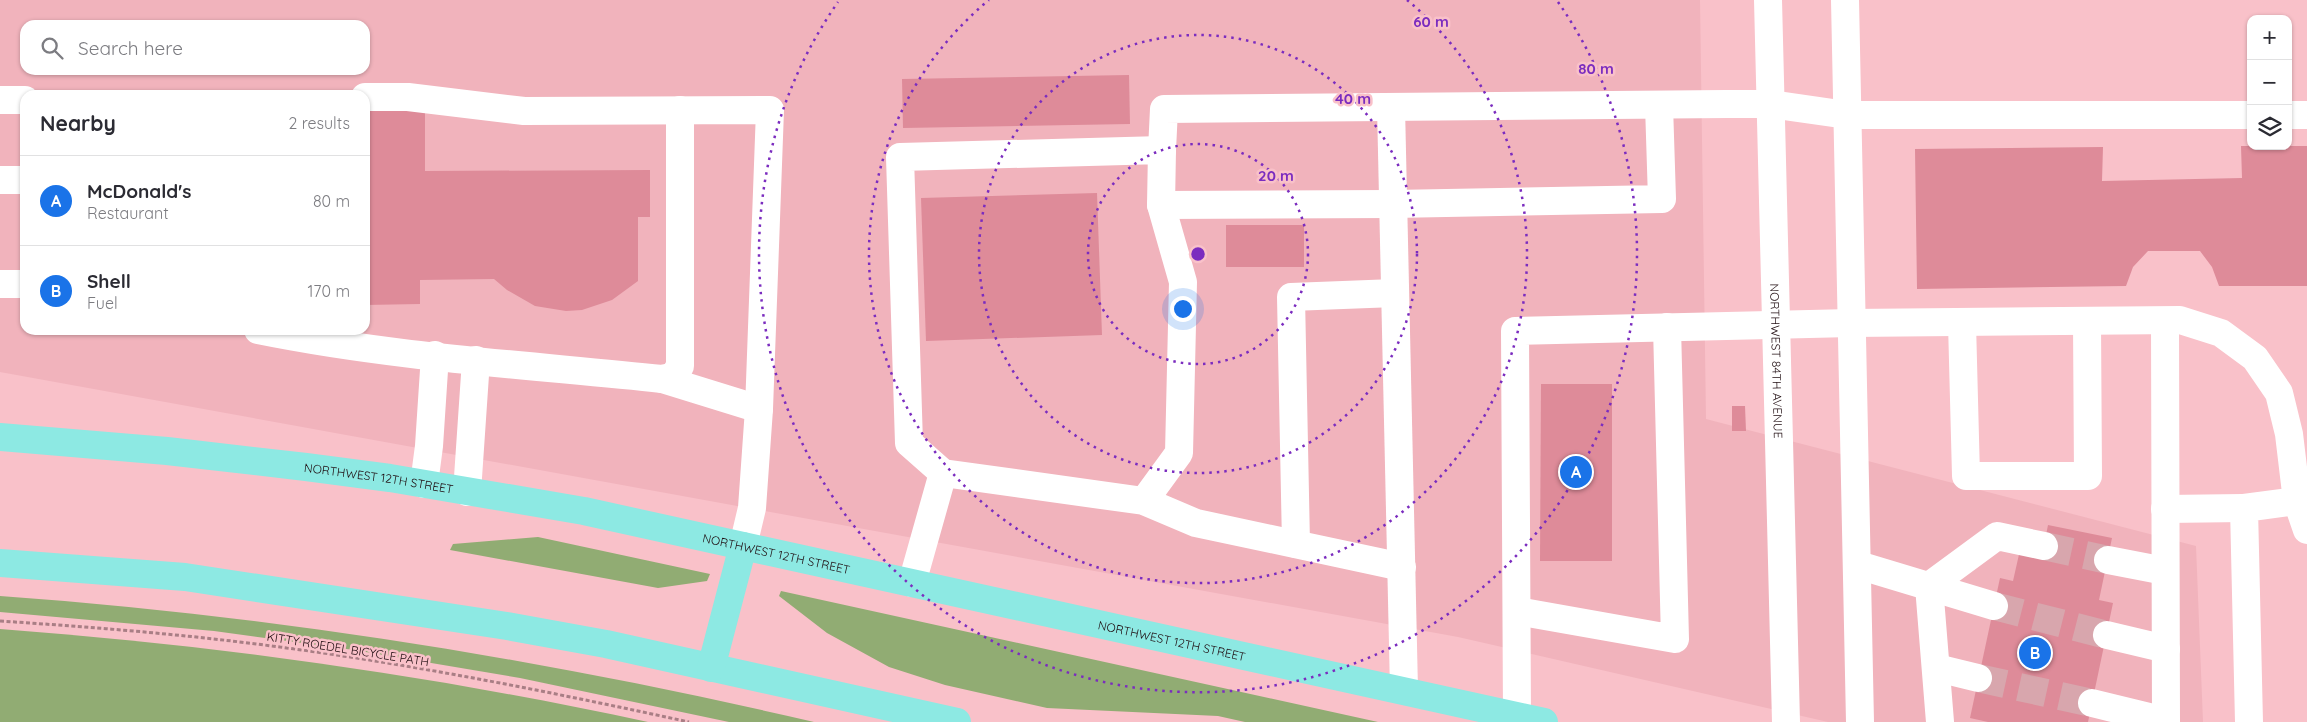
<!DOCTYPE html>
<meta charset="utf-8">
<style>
:root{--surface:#fff;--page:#f7f7f7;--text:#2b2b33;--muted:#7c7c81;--line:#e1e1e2;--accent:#1a73e8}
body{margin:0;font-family:Quicksand,sans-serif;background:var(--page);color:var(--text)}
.controls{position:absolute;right:15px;top:15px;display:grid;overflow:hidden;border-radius:10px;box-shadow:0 1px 4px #0004}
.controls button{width:45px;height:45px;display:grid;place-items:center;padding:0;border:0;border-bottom:1px solid var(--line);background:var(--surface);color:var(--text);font:25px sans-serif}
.you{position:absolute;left:1182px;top:308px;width:18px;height:18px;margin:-12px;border:4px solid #fff;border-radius:50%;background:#1a73e8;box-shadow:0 0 0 8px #1a73e833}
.badge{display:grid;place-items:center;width:32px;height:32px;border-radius:50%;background:var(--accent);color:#fff;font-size:16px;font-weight:700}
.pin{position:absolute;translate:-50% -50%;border:2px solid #fff;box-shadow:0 1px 5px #0006}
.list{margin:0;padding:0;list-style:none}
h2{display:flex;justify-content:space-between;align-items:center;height:65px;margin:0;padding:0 20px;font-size:21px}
h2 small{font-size:16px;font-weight:400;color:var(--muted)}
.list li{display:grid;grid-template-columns:32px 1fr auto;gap:15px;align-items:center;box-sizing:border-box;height:90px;padding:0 20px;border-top:1px solid var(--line)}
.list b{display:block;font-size:19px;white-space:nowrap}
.list p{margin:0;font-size:16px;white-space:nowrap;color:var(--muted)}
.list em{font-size:16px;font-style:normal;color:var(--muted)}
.icon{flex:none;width:28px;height:28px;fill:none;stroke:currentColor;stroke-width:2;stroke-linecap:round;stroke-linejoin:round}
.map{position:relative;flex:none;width:2307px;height:722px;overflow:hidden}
.search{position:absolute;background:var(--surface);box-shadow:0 1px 4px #0004;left:20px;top:20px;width:350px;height:55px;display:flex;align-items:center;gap:12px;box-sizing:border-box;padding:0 18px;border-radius:15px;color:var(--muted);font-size:19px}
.panel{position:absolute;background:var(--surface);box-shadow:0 1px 4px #0004;left:20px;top:90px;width:350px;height:245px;border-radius:15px}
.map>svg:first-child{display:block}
</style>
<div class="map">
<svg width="2307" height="722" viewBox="0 0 2307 722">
<rect width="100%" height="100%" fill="#f9c1c9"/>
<!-- built -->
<path fill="#f1b3bc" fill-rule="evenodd" d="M0,0H1700L1706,419L2196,546L2203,722H1828L1458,637L0,372ZM25,25H365V70H25ZM25,95H365V330H25Z"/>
<!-- green -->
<g fill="#91ac73">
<polygon points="538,537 710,574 707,581 658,588 450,550 453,544"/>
<polygon points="781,591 1378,722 1245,722 1218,716 1047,708 945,685 889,667 827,633 779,596"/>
<path d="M0,596C277,616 543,659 814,722H729L520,678L354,650L214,631L0,612Z"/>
<path d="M0,629C218,645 434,676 648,722H0Z"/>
</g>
<!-- building -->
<g fill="#de8b99">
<polygon points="1129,75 1130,124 903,128 902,79"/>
<polygon points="365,106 425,106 425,171 650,170 650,217 638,217 638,281 612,300 582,310 566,311 535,306 507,290 494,279 420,280 420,304 365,305"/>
<polygon points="2241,146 2307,146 2307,286 2219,286 2212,267 2200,251 2148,251 2133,267 2126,286 1917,289 1915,149 2103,147 2102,181 2242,178"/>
<polygon points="1097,193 1102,335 926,341 921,198"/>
<rect x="1226" y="225" width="78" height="42"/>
<polygon points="1541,384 1612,384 1612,561 1540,561"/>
<polygon points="1732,406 1745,406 1746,431 1732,431"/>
<polygon points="2048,525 2112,538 2099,600 2113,603 2088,722 1988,722 1970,718 2000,578 2013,581 2020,550 2042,555"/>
</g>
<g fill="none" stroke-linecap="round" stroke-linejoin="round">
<!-- minor-tunnel -->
<g stroke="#d8a6ad" stroke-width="28" stroke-dasharray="28 14" stroke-linecap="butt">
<polyline points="2044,546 2108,560"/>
<polyline points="1994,606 2107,635"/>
<polyline points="1978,678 2092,703"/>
</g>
<!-- path -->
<path stroke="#a97e85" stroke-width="3" stroke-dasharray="4 2.5" stroke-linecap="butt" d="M0,621C91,627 181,634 272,646C412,664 551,692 689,722"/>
<!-- minor -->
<g stroke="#fff" stroke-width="28">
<path id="s1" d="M1768,0L1786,722"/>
<polyline points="1845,0 1860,722"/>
<polyline points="365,97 408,97 524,111 770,110 759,409 752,508 743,546"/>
<polyline points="0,100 25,100"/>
<polyline points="1391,107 1404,690"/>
<polyline points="2288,115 2307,115"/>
<polyline points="1162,150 1164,109 1727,104 1770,104 1847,115 2251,115"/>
<polyline points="0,180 25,180"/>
<polyline points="1161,205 1393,204 1662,199 1659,105"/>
<polyline points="0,284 25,284"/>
<polyline points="2165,321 2166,722"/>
<polyline points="1962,323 1966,476 2088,476 2087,323"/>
<path d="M258,330C391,357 528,365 662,379L674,376L680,366V110"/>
<polyline points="662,379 759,409"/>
<polyline points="943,473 1144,501 1196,523 1402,567"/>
<polyline points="424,484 429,446 435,355"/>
<polyline points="467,492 476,360"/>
<polyline points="2165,509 2244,508"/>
<polyline points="1296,544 1291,297 1395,293"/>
<polyline points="2108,560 2165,571"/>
<polyline points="1858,565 1994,606"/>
<polyline points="912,583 943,473 909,443 900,157 1162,150 1161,205 1183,282 1179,453 1144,501"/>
<polyline points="1517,611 1675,639 1667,327"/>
<polyline points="2107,635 2166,649"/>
<polyline points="1937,668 1978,678"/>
<polyline points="2092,703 2166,721"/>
<polyline points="1517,716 1515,331 1851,323 2180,320 2221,333 2255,358 2279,393 2289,434 2297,501 2307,530"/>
<polyline points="1940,722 1929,586 1997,536 2044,546"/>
<polyline points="2249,722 2244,508 2297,501"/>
</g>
<!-- major -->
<g stroke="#8de9e3" stroke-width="28">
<path id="s2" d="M0,437L167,451L306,467L390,478L584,511L1544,722"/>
<polyline points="0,563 185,577 507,626 606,644 957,722"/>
<polyline points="711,668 743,546"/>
</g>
</g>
<!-- distance rings -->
<g fill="none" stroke="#7b2cbf" stroke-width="2.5" stroke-dasharray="2.5 5">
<circle cx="1198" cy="254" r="110"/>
<circle cx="1198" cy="254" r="219"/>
<path d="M1407 0A329 329 0 1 1 989 0"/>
<path d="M1558 2A439 439 0 1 1 838 2"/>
</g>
<g text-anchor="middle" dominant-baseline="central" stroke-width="5" stroke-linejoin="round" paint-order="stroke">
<!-- street labels -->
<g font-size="12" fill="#1f0c10" stroke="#f9c1c9">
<text stroke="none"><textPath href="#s1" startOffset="361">NORTHWEST 84TH AVENUE</textPath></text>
<text stroke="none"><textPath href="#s2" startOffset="381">NORTHWEST 12TH STREET</textPath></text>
<text stroke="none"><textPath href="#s2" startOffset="786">NORTHWEST 12TH STREET</textPath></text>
<text stroke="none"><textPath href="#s2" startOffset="1191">NORTHWEST 12TH STREET</textPath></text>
<text transform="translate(348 649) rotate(9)">KITTY ROEDEL BICYCLE PATH</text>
</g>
</g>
<circle cx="1198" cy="254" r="8" fill="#7b2cbf" stroke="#f9c1c9" stroke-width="2.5"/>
<g font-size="15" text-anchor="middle" font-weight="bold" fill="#7b2cbf" stroke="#f9c1c9" stroke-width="5" stroke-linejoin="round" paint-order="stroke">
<text x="1431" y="27">60 m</text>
<text x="1596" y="74">80 m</text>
<text x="1353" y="104">40 m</text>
<text x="1276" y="181">20 m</text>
</g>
</svg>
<div class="controls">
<button>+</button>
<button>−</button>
<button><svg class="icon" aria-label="layers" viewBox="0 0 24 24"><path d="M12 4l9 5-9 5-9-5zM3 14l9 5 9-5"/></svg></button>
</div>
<div class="you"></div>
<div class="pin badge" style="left:1576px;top:472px">A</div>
<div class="pin badge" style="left:2035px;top:653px">B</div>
<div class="search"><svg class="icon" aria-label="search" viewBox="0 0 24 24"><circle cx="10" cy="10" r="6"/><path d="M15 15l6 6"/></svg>Search here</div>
<section class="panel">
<h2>Nearby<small>2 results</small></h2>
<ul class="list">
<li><span class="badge">A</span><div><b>McDonald's</b><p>Restaurant</p></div><em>80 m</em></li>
<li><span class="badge">B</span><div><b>Shell</b><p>Fuel</p></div><em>170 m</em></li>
</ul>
</section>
</div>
